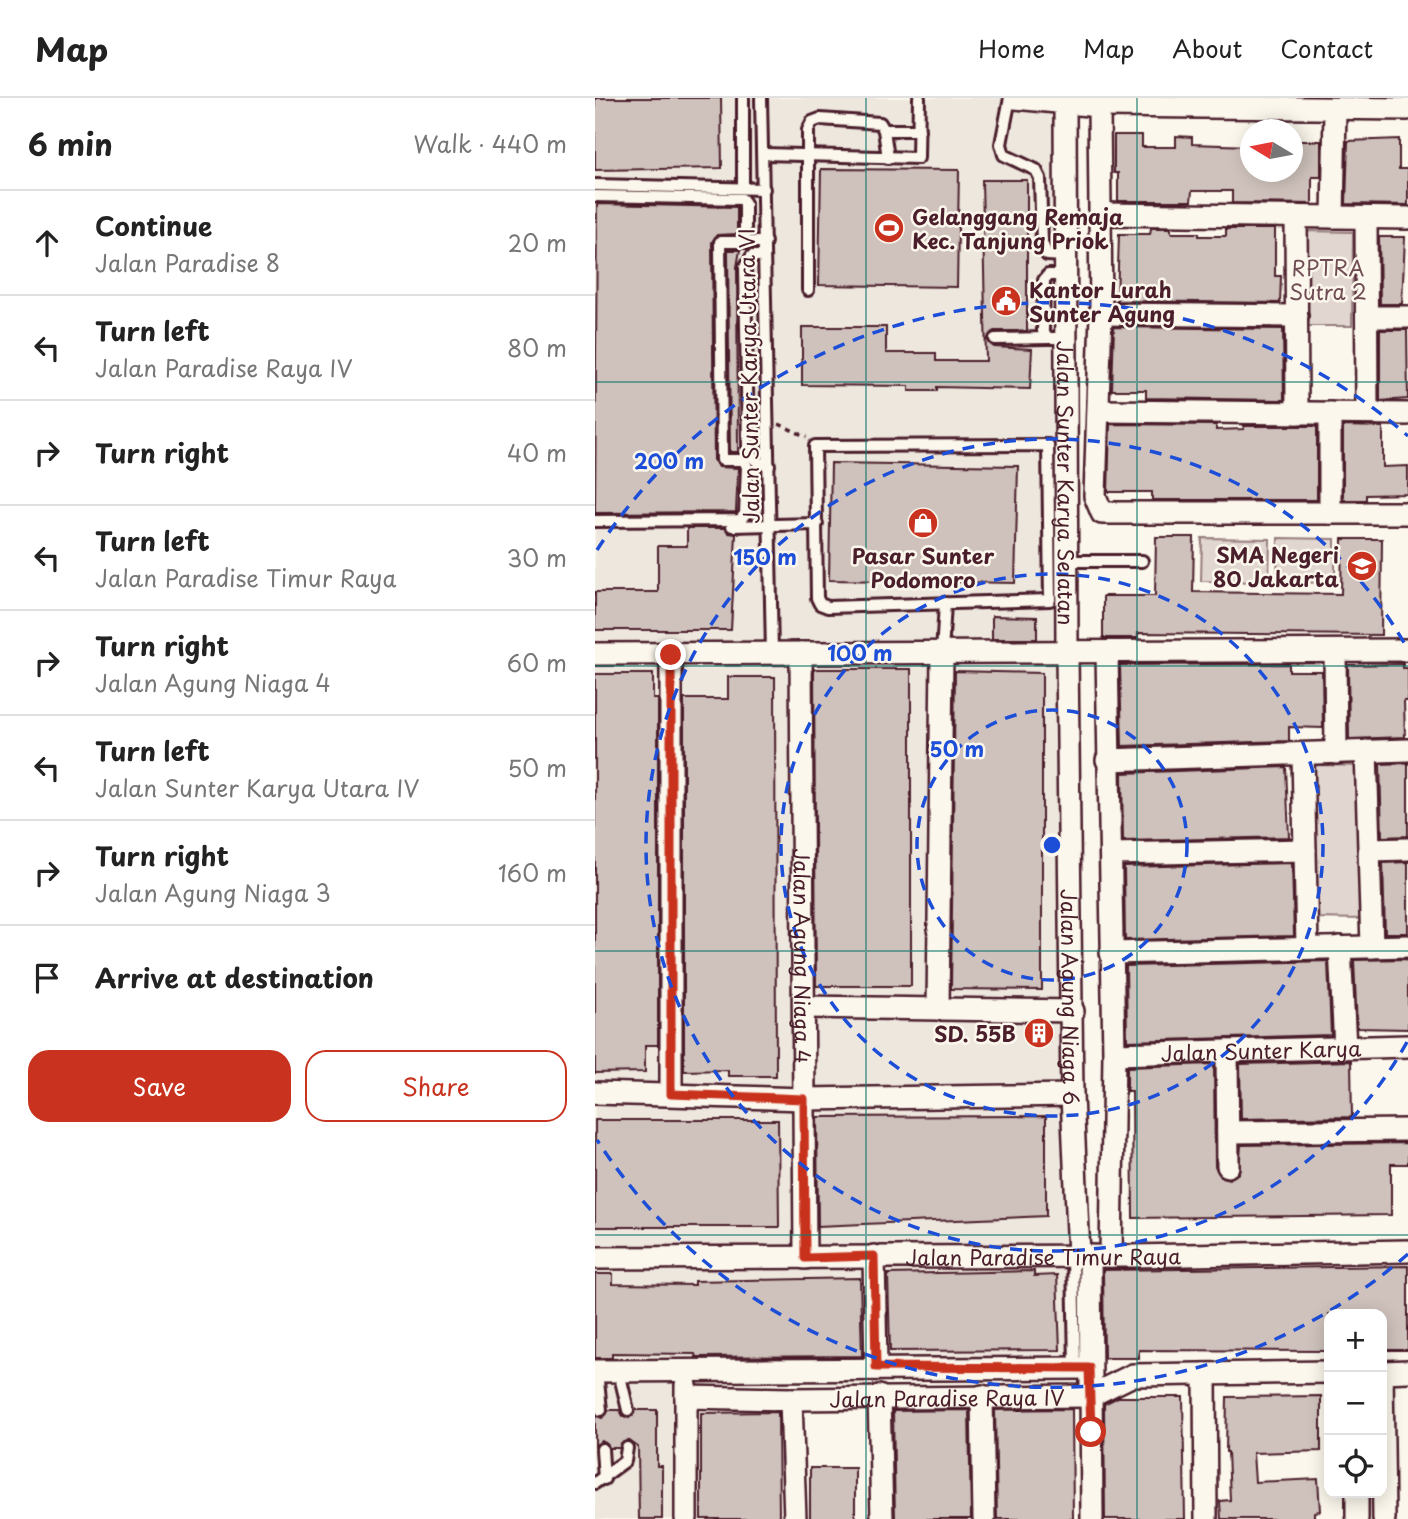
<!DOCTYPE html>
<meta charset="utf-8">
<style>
:root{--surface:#fff;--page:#f2f2f2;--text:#222;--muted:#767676;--line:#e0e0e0;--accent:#c8321e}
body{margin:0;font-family:"Playpen Sans",sans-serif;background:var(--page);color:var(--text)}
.controls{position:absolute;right:21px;bottom:21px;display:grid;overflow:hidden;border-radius:14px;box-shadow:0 4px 18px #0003}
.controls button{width:63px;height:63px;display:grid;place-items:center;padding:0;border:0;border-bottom:2px solid var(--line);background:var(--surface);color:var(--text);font:35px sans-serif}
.compass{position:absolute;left:645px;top:21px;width:63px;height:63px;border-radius:50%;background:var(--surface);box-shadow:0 4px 18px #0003;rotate:280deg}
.stop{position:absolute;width:21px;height:21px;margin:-16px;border:5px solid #c8321e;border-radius:50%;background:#fff}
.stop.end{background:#c8321e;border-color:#fff;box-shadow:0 2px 7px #0008}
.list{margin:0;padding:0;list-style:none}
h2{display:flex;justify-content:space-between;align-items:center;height:91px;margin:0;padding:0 28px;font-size:30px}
h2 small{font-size:23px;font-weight:400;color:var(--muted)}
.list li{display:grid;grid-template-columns:46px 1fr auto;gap:21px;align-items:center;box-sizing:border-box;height:105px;padding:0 28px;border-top:2px solid var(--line)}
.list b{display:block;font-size:26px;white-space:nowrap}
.list p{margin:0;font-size:23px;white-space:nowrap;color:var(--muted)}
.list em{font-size:23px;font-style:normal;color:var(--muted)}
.actions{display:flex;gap:14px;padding:21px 28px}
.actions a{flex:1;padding:16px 0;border:2px solid var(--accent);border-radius:21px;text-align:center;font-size:24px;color:var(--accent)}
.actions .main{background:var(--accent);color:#fff}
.icon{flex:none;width:38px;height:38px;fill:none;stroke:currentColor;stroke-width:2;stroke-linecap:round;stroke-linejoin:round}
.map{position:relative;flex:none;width:813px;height:1421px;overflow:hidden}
header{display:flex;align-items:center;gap:42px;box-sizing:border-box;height:98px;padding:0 35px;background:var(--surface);border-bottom:2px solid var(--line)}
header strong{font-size:33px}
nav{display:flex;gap:38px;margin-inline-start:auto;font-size:24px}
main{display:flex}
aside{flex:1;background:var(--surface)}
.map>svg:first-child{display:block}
</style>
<header>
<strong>Map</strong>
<nav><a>Home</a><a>Map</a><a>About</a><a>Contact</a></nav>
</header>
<main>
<aside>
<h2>6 min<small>Walk · 440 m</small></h2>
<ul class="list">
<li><svg class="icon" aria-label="ahead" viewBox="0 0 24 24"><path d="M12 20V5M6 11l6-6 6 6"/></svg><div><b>Continue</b><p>Jalan Paradise 8</p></div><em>20 m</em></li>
<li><svg class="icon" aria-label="left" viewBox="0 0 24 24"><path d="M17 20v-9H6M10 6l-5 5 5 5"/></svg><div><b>Turn left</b><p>Jalan Paradise Raya IV</p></div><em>80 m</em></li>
<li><svg class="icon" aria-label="right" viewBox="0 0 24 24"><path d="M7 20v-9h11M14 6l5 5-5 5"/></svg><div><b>Turn right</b></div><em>40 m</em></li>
<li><svg class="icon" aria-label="left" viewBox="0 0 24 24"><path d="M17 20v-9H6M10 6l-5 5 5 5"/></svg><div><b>Turn left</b><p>Jalan Paradise Timur Raya</p></div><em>30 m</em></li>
<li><svg class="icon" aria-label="right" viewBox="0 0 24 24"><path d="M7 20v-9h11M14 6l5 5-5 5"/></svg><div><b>Turn right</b><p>Jalan Agung Niaga 4</p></div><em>60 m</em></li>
<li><svg class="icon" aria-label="left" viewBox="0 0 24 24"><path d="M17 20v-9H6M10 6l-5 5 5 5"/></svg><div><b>Turn left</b><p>Jalan Sunter Karya Utara IV</p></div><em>50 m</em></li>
<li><svg class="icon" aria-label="right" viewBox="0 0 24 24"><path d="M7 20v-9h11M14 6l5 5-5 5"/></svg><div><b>Turn right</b><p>Jalan Agung Niaga 3</p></div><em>160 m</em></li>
<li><svg class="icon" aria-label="arrive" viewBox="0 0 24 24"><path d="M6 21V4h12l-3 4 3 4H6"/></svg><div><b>Arrive at destination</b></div></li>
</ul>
<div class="actions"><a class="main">Save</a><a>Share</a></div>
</aside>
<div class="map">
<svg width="813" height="1421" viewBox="0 0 813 1421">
<rect width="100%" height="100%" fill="#fbf7ec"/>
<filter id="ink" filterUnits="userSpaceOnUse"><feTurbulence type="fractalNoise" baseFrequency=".0143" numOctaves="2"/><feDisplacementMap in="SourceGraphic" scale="14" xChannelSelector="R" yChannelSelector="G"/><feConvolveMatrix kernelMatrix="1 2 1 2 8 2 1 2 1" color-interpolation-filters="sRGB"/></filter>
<g filter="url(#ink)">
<!-- built -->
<polygon fill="#eee7de" points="0,0 475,0 472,1267 83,1269 83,1421 0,1421"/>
<!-- green -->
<g fill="#e2d7d0" stroke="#967b7e" stroke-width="2">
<polygon points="709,133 758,134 757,228 708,228"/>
<polygon points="607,440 675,441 674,484 606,483"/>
<polygon points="683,440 740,441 740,485 682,484"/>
<polygon points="720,667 770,668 768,821 718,820"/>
</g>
<!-- building -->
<g fill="#cfc2bc" stroke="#4a1f2b" stroke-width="2">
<polygon points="0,0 126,0 127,70 0,72"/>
<polygon points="519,37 547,37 547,49 581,49 581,38 597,39 597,46 655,48 655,74 697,74 697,43 726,43 726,79 717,79 717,106 637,105 637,93 597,93 596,103 523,103 523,75 519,75"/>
<polygon points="804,41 804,71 813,71 813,107 751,106 753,43"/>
<polygon points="226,71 364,72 362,189 224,187"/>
<polygon points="387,82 432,82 432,233 399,233 392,242 399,249 437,251 435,291 342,289 342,293 314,293 314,288 207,287 207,229 291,229 291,255 341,255 341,263 391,263"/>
<polygon points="2,106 142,109 142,136 122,137 117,144 119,362 124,369 143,370 141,414 0,415"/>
<polygon points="556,130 576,130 576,135 604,135 604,138 631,138 631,131 680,131 680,178 686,178 685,205 522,203 524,136 555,136"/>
<polygon points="784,139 810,139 807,206 785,206"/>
<polygon points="133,152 145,152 142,169 143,354 135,354"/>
<polygon points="519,229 688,231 689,302 551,300 551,292 517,292"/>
<polygon points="785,232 812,232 813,301 785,303"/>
<polygon points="515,326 621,327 621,332 649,331 649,328 722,328 722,402 557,402 557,394 513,394"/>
<polygon points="748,328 788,329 788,369 813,368 813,396 771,397 771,402 748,402"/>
<polygon points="236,365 423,368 420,485 234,482"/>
<polygon points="92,430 130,430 134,435 141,436 136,532 0,532 0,494 63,494 63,448 92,448"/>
<polygon points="561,439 599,439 598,494 746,496 747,441 787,441 786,537 543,535 543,540 508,540 508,498 560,498"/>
<polygon points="397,518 442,519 442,541 397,541"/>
<polygon points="694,566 694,573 727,573 728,630 694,629 694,643 527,648 525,567"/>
<polygon points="808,566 808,570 813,570 813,603 809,603 810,639 754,641 753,567"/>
<polygon points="219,571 316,571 316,888 221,888"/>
<polygon points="360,573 447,575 447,892 356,891"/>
<polygon points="0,576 58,576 58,601 63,601 63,947 50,947 50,974 0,975"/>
<polygon points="133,579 180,579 181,978 133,978 133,972 89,973 89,601 133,601"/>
<polygon points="813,665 813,738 787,739 785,666"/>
<polygon points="691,669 694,739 528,743 527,675"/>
<polygon points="813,764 813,835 790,835 788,765"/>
<polygon points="697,765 699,838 530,842 529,769"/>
<polygon points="813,861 813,931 762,930 759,862"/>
<polygon points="733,863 736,937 532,943 531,868"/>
<polygon points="435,927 454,928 454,944 434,943"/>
<polygon points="756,963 757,1019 646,1021 645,966"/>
<polygon points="619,966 620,1068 626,1079 634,1081 644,1075 646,1047 813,1045 813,1066 796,1066 796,1117 538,1120 537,993 532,993 532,969"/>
<polygon points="451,1018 451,1118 223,1128 222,1019"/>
<polygon points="0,1022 183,1022 184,1129 0,1129"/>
<polygon points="813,1168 813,1252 787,1252 787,1216 734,1216 734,1253 544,1252 544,1260 509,1260 508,1172"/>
<polygon points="439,1173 439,1178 462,1177 465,1252 295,1253 293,1176"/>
<polygon points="0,1176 18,1176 18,1186 99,1187 99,1183 265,1180 267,1258 101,1259 100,1256 17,1255 17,1260 0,1260"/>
<polygon points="726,1298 726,1353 658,1355 660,1384 723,1381 725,1413 719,1414 719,1421 626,1421 625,1403 635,1402 633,1354 631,1354 632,1299"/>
<polygon points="523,1299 588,1299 590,1421 510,1421 509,1306"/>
<polygon points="477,1311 478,1421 402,1421 400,1312"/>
<polygon points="14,1312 25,1312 28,1318 34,1320 41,1312 62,1312 62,1368 67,1368 67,1421 44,1421 43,1349 33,1342 24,1350 15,1350 7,1343 0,1348 0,1317 7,1320"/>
<polygon points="374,1312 376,1421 300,1421 298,1313"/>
<polygon points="183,1314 184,1421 106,1421 106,1315"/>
<rect x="215" y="1370" width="45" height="51"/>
</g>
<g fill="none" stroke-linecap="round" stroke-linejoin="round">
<!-- service casing -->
<g stroke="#4a1f2b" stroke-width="16">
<g id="service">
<polyline points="166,0 177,555"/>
<polyline points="415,0 406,46 409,57 441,72 445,80 447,145 452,157 470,158"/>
<polyline points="289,32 324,32"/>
<polyline points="169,56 323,60 324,0"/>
<polyline points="0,87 169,91"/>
<polyline points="148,90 148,0"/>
<polyline points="0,98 147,101 150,105 150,143"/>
<path d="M169,158H157L150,169L153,348C157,360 160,366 174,367"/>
<polyline points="213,192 213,32 217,24 225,21 285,25 289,32 293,60"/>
<polyline points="470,240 453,240 448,233 449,182 453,177 470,177"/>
<polyline points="400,241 453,240"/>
<polygon points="453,347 455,502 233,509 225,506 222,500 220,348"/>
<polyline points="0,423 145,422 150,416 152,369 149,362 127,362 125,144 170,144"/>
<polyline points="137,428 222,426"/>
<polyline points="471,463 547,463"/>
<polyline points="347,556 350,505"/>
<polyline points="478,1158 480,1270"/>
<polyline points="2,1273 6,1312"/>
<polyline points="24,1274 33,1312"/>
<polyline points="7,1351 9,1381"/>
<polyline points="0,1385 30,1363 32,1350"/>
</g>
</g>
<!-- minor casing -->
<g stroke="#4a1f2b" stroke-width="26">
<g id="minor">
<polyline points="420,0 504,8 813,11"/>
<path id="s1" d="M470,5L472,555L477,997L484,1158"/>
<polyline points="504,8 506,216 500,398 507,415 813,415"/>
<polyline points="507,116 813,120"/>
<polyline points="701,118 702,315"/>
<polyline points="738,119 740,11"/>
<polyline points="771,120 772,315"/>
<polyline points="506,216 702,218"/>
<polyline points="772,219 813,219"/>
<polyline points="504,313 813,316"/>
<polyline points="735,415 735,315"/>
<polyline points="740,553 741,655"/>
<polyline points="512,554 519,956 516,1158"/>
<path id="s2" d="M206,555L210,1160"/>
<polyline points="0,556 813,552"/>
<polyline points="76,557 76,996"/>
<polyline points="771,653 777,849"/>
<polyline points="708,656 712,850"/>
<polyline points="512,662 813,652"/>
<polyline points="774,752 813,751"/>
<polyline points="516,756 710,752"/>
<polyline points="745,849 750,950"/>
<polyline points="516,855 813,848"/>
<polyline points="209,909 478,913"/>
<polyline points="343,911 347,556"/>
<polyline points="632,953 633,1068"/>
<path id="s3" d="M519,956L813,948"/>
<polyline points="0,995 209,1001 477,997"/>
<polyline points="633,1034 813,1032"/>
<polyline points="279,1158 281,1269"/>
<polyline points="495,1158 497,1421"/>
<path id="s4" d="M0,1160L537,1158L813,1153"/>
<polyline points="0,1273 494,1270"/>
<polyline points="787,1274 789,1421"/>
<polyline points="787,1274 813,1273"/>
<polyline points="610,1276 611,1421"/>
<polyline points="284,1298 287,1421"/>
<polyline points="387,1298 389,1421"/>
<path id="s5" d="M91,1299L196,1301L495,1298L538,1277L734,1274"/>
<polyline points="196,1301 200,1421"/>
<polyline points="762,1395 762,1421"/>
<polyline points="91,1421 91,1287"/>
</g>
</g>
<!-- path -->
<polyline stroke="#4a1f2b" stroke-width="3.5" stroke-dasharray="5 5" stroke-linecap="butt" points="184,326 212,339"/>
<!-- service -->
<use href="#service" stroke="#fbf7ec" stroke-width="10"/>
<!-- minor -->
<use href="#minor" stroke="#fbf7ec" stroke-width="21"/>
</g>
</g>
<g fill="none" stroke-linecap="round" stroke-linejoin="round" filter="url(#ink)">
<!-- route -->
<polyline stroke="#c8321e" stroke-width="9" points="76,557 76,996 209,1001 210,1160 279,1158 281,1269 494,1270 496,1334"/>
</g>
<!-- grid -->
<path fill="none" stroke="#0f766e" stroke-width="2" stroke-opacity="0.55" d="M271,0V1421M542,0V1421M0,284H813M0,568H813M0,853H813M0,1137H813"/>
<!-- distance rings -->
<g fill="none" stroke="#1d4ed8" stroke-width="3.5" stroke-dasharray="12 9">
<circle cx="457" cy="747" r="135"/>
<circle cx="457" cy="747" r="271"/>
<path d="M812 944A406 406 0 1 1 812 550"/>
<path d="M813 1156A542 542 0 0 1 2 1042M2 452A542 542 0 0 1 813 338"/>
</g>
<!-- icons -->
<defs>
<g id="stadium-disc" transform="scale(1.575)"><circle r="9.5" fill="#c8321e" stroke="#fbf7ec"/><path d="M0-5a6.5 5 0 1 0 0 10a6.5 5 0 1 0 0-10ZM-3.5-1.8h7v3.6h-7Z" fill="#fff"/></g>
<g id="civic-disc" transform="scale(1.575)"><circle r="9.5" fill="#c8321e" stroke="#fbf7ec"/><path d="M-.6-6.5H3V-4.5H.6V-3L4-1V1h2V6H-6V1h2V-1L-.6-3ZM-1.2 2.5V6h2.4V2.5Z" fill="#fff"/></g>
<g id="shop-disc" transform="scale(1.575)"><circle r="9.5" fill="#c8321e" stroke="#fbf7ec"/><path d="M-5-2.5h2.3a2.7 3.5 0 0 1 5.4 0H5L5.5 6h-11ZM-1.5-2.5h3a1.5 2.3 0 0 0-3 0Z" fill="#fff"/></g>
<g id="school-disc" transform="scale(1.575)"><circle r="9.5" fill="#c8321e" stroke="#fbf7ec"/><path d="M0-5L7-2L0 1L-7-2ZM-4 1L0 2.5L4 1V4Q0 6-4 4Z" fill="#fff"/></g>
<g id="building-disc" transform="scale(1.575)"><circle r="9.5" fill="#c8321e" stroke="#fbf7ec"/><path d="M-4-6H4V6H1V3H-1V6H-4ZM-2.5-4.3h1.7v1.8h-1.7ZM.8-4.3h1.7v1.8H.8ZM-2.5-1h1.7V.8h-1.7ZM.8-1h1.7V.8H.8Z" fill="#fff"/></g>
</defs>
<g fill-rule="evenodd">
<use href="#stadium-disc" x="294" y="130"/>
<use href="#civic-disc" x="411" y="203"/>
<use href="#shop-disc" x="328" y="425"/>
<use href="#school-disc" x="767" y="468"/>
<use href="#building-disc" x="444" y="935"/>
</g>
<g text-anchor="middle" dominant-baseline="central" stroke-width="5" stroke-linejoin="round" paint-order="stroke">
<!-- poi labels -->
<g font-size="21" font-weight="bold" fill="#4a1f2b" stroke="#fbf7ec" text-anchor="start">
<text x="317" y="118">Gelanggang Remaja<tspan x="317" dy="24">Kec. Tanjung Priok</tspan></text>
<text x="434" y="191">Kantor Lurah<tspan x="434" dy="24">Sunter Agung</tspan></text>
<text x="744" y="456" text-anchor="end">SMA Negeri<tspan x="744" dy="24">80 Jakarta</tspan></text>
<text x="328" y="457" text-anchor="middle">Pasar Sunter<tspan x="328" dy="24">Podomoro</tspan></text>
<text x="421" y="935" text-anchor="end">SD. 55B</text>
</g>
<!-- park labels -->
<g font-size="21" fill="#704d54" stroke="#fbf7ec">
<text x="733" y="169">RPTRA<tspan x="733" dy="24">Sutra 2</tspan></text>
</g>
<!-- street labels -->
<g font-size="21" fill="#4a1f2b" stroke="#fbf7ec">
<text transform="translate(153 278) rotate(-91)">Jalan Sunter Karya Utara VI</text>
<text stroke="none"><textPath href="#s1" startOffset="380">Jalan Sunter Karya Selatan</textPath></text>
<text stroke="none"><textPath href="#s2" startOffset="303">Jalan Agung Niaga 4</textPath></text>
<text stroke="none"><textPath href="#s1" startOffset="894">Jalan Agung Niaga 6</textPath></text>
<text stroke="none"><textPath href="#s3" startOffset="147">Jalan Sunter Karya</textPath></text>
<text stroke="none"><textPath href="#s4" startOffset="448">Jalan Paradise Timur Raya</textPath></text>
<text stroke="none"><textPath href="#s5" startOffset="261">Jalan Paradise Raya IV</textPath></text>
</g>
</g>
<circle cx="457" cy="747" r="10" fill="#1d4ed8" stroke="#fbf7ec" stroke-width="3.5"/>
<g font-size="21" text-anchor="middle" font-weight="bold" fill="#1d4ed8" stroke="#fbf7ec" stroke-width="5" stroke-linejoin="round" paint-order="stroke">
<text x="74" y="371">200 m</text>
<text x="170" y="467">150 m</text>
<text x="265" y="563">100 m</text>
<text x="362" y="659">50 m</text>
</g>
</svg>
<div class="controls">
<button>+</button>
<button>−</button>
<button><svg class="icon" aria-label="locate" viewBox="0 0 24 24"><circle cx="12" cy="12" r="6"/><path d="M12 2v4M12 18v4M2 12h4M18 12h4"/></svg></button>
</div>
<svg class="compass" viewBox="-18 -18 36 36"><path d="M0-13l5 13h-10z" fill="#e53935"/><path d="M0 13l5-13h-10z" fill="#767676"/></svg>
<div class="stop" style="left:496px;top:1334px"></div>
<div class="stop end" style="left:76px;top:557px"></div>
</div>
</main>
